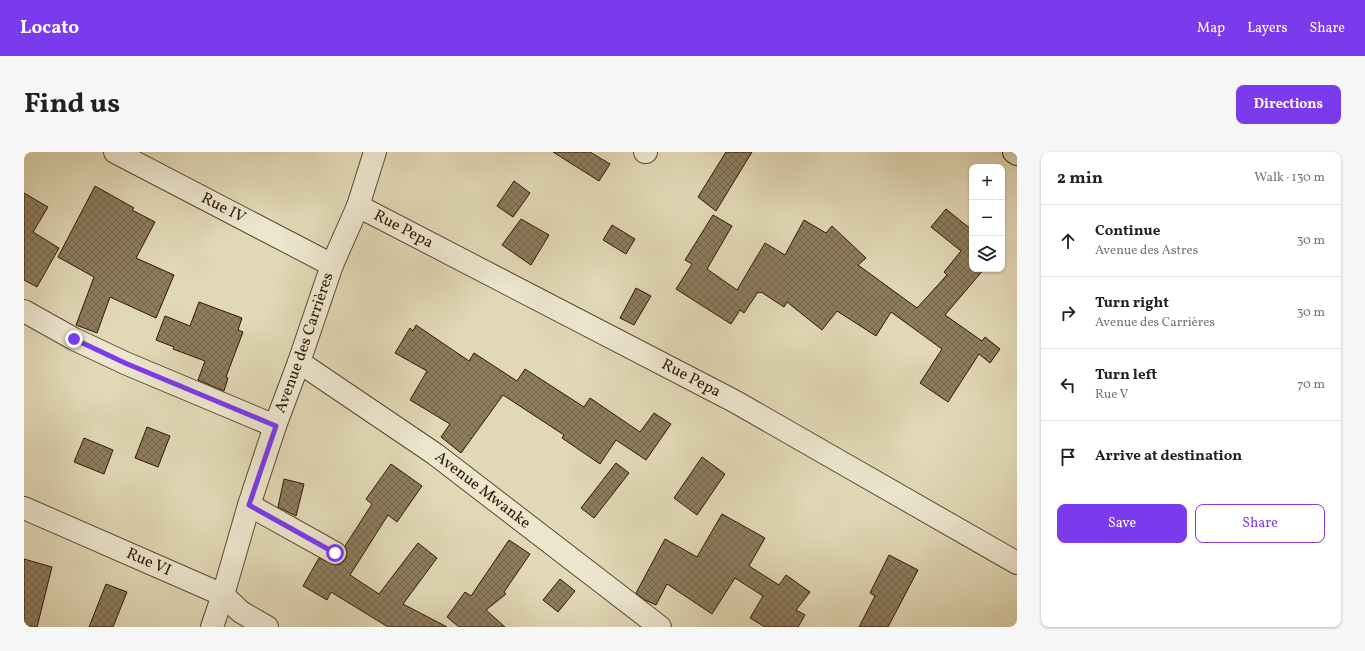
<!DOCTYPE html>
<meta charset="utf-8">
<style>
:root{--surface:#fff;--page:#f6f6f6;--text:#202124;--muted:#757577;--line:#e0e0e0;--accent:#7c3aed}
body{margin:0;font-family:Vollkorn,serif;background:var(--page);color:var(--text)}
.controls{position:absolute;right:12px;top:12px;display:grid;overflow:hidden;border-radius:8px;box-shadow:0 1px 3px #0004}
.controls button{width:36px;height:36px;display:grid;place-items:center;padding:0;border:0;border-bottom:1px solid var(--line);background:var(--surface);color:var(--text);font:20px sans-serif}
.stop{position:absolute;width:12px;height:12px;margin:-9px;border:3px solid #7c3aed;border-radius:50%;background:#fff}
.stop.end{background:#7c3aed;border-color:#fff;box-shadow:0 1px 4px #0008}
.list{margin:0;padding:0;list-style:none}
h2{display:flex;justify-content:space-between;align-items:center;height:52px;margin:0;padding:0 16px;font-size:17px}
h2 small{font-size:13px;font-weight:400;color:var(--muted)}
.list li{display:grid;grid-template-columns:26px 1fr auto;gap:12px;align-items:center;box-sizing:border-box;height:72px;padding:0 16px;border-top:1px solid var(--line)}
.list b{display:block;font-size:15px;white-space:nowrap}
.list p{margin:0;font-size:13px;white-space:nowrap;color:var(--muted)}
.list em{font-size:13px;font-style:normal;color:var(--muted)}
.actions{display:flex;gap:8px;padding:12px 16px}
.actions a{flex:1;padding:9px 0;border:1px solid var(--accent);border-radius:8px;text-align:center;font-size:14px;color:var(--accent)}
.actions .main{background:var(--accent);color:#fff}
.icon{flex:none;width:22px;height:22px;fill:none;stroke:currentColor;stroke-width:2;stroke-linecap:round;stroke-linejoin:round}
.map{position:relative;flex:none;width:993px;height:475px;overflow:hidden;border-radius:8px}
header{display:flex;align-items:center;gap:24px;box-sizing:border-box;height:56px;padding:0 20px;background:var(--accent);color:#fff}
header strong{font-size:19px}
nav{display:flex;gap:22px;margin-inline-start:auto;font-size:14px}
.intro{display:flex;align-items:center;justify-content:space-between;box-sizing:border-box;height:96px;padding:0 24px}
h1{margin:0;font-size:28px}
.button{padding:10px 18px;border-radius:8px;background:var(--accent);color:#fff;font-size:14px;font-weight:700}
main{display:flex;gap:24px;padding:0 24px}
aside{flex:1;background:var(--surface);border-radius:8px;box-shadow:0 1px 3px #0004}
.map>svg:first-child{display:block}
</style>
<header>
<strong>Locato</strong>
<nav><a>Map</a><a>Layers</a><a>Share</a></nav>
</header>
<div class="intro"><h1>Find us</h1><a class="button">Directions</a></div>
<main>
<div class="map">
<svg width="993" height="475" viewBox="0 0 993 475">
<defs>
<pattern id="building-cross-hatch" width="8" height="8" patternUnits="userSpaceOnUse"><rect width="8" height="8" fill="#8d7c5e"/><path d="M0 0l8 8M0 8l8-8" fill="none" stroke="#74654b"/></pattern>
</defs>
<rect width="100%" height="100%" fill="#e1d8b5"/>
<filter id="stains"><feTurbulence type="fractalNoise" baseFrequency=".005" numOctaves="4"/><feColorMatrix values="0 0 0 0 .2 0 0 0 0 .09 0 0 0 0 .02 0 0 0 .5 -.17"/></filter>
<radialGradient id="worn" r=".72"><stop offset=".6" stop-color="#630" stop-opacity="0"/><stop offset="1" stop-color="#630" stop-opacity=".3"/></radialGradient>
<!-- building -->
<g fill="url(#building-cross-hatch)" stroke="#311900">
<polygon points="529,0 566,0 586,12 575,29"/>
<polygon points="702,0 728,0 692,59 674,45"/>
<polygon points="490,29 506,41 489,65 473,54"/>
<polygon points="71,34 110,56 108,58 131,70 112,106 150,123 132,166 86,145 73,181 52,173 70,125 34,105"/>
<polygon points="0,41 24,55 9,80 35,96 13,135 0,128"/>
<polygon points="922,57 948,78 948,117 960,117 921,163 958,189 961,185 976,197 966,211 955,202 924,250 896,231 918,197 867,160 852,184 813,159 798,178 763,150 760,155 737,140 736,141 734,140 720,161 716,158 707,172 652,137 668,112 661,108 689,63 708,74 683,117 713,138 741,91 761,103 780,68 802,81 808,74 842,106 834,113 893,156 923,123 920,120 937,99 907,75"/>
<polygon points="497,67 525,83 507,113 478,93"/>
<polygon points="588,73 611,87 602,102 579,88"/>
<polygon points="612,136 627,144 610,173 596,166"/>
<polygon points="175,150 218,166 214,178 219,180 202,225 204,226 200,239 174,228 181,209 149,197 150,195 132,188 141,164 166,174"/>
<polygon points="392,173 445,209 450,201 493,229 501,217 560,255 566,246 616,280 630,261 647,272 622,308 592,288 576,312 538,286 540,283 479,243 437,301 417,285 426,272 386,248 403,219 371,201 386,176 389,179"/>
<polygon points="123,275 146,284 134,315 111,306"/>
<polygon points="60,286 89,298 80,322 50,310"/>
<polygon points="678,305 701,322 673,363 650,346"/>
<polygon points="592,311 605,321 570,366 557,356"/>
<polygon points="367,312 398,334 373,370 364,363 326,423 355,442 394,391 413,406 379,452 423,475 364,475 307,440 303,448 279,434 295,406 311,413 317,412 322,407 323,400 321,394 348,352 342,347"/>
<polygon points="260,327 280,332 272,364 254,355"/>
<polygon points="698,362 741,386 725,414 755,433 762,423 786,440 772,458 781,463 774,475 741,475 726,466 739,444 711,426 688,462 643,432 632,453 621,448 612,441 641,387 673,405"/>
<polygon points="485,388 506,402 480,440 482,442 462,458 481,475 435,475 423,465 441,440 447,444"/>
<polygon points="865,403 894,418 864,475 835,475 851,444 846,441"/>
<polygon points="0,407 28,415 13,475 0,475"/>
<polygon points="536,427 551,439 534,460 519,448"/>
<polygon points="82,432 103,440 89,475 65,475"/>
</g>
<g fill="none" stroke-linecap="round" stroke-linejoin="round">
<!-- minor casing -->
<g stroke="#5d492d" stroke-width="24">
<g id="minor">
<path id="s1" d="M91,0L308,113"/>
<polyline points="621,0 622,0"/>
<path id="s2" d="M334,54L710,249L993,411"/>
<polyline points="0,159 50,187 101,211 251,274"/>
<path id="s3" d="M275,210L411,302L636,475"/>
<polyline points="225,353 311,401"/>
<path id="s4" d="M0,356L199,443L217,460L243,475"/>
<path id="s5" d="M188,475L199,443L225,353L251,274L275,210L308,113L334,54L351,0"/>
</g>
</g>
<!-- major casing -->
<g stroke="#311900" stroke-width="24">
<polyline id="major" points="990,0 993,2"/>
</g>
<!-- minor -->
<use href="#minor" stroke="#ece6cf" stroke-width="22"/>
<!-- major -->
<use href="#major" stroke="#e1d8b5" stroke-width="22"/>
</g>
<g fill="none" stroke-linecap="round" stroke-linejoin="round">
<!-- route -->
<polyline stroke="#7c3aed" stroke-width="5" points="50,187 101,211 252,274 225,353 311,401"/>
</g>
<g text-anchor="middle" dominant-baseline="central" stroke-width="3" stroke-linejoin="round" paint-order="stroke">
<!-- street labels -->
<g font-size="16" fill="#311900" stroke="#ece6cf">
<text stroke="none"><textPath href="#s1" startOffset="122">Rue IV</textPath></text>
<text stroke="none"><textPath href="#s2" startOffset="51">Rue Pepa</textPath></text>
<text stroke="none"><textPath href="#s5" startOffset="299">Avenue des Carrières</textPath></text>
<text stroke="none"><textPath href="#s2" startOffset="375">Rue Pepa</textPath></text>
<text stroke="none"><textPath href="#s3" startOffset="224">Avenue Mwanke</textPath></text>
<text stroke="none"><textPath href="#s4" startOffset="136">Rue VI</textPath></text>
</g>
</g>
<rect width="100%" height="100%" filter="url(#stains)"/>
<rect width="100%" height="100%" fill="url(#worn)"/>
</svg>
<div class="controls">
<button>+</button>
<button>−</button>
<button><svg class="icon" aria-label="layers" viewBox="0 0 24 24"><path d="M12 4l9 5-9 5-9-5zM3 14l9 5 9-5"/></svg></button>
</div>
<div class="stop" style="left:311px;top:401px"></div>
<div class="stop end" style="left:50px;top:187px"></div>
</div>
<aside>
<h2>2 min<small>Walk · 130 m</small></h2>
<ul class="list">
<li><svg class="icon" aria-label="ahead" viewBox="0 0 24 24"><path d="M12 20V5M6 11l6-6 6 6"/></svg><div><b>Continue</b><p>Avenue des Astres</p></div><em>30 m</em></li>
<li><svg class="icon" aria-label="right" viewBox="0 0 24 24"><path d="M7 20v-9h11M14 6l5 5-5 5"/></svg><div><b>Turn right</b><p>Avenue des Carrières</p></div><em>30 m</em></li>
<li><svg class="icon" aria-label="left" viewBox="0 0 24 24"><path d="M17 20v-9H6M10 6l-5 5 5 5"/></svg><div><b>Turn left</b><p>Rue V</p></div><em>70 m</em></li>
<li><svg class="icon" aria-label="arrive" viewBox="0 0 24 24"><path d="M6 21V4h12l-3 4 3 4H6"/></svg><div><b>Arrive at destination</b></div></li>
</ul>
<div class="actions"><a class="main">Save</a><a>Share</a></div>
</aside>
</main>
